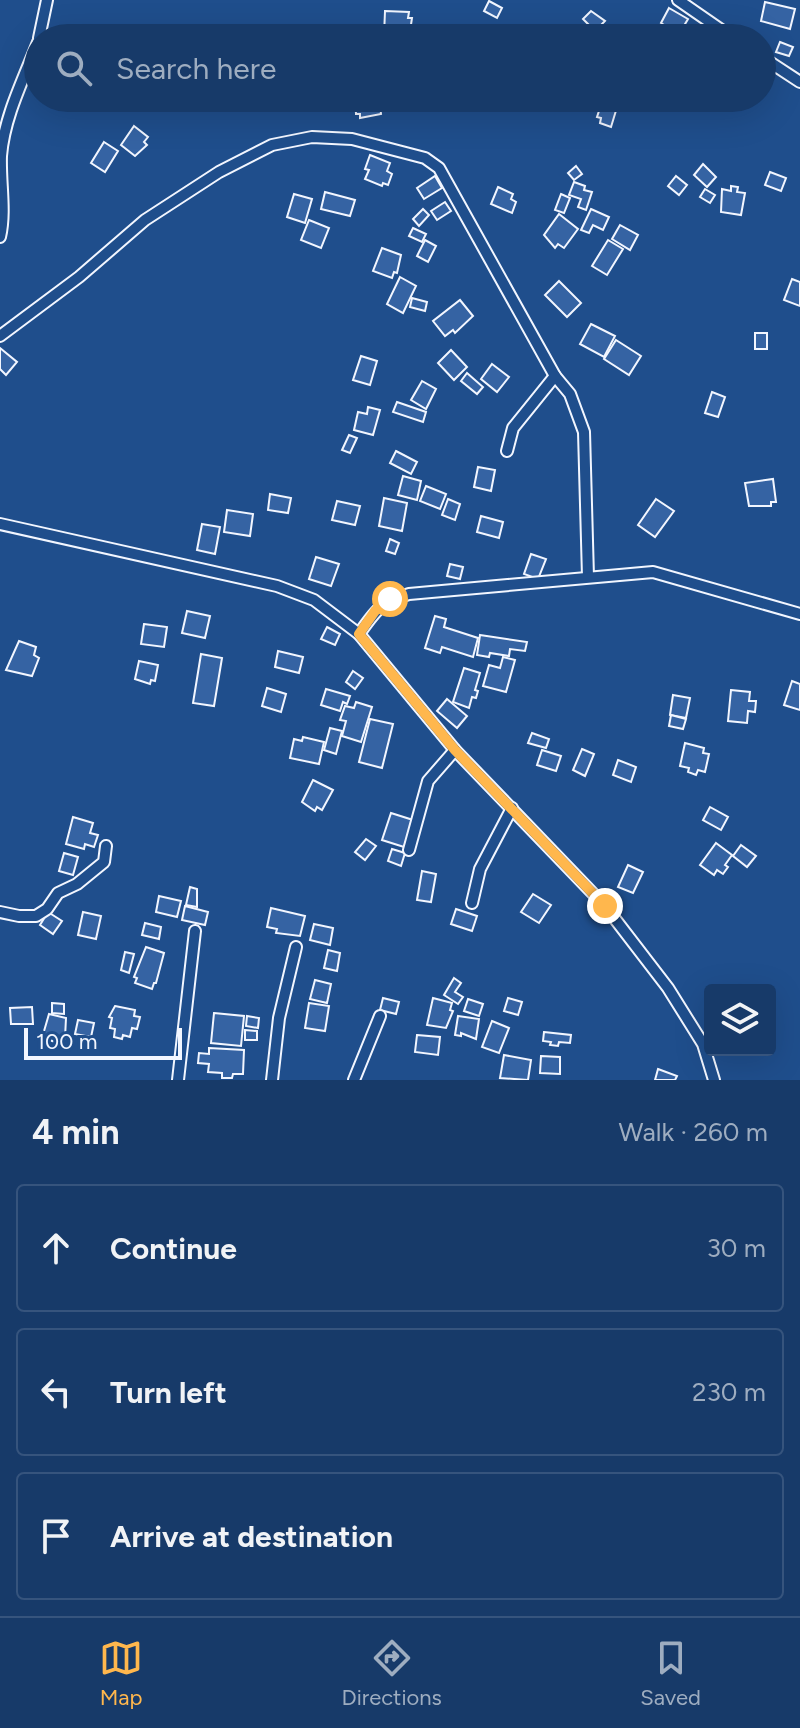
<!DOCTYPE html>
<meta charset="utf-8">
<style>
:root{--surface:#173a69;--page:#20416f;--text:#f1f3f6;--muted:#9eadc0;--line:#36547d;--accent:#ffb74d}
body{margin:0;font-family:Figtree,sans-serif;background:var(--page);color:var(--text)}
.controls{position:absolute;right:24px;bottom:24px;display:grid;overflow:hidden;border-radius:8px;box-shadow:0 8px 32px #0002}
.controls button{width:72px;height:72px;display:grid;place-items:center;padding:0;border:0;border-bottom:2px solid var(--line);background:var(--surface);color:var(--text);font:40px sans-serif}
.scale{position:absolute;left:24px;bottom:20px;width:158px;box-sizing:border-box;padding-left:8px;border:4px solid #f2f6ff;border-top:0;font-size:22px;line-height:28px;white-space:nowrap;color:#f2f6ff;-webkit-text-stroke:6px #1f4e8c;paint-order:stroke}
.stop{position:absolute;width:24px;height:24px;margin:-18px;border:6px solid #ffb74d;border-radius:50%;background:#fff}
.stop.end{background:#ffb74d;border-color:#fff;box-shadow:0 2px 8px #0008}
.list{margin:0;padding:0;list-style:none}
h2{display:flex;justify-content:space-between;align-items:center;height:104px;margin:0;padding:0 32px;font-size:34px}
h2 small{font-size:26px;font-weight:400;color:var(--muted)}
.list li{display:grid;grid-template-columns:52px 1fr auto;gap:24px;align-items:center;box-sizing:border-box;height:128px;margin:0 16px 16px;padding:0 16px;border:2px solid var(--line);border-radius:8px}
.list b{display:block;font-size:30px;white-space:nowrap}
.list em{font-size:26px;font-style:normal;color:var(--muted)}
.icon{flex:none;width:44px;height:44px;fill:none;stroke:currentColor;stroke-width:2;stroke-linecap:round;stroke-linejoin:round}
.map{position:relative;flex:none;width:800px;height:1080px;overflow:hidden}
.search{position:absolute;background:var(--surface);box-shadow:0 8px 32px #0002;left:24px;right:24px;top:24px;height:88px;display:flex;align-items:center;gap:20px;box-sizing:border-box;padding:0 28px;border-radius:44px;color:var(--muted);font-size:30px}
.sheet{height:536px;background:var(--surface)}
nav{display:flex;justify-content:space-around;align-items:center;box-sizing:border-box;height:112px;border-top:2px solid var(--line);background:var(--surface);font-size:22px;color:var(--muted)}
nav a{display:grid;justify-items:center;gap:4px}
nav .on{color:var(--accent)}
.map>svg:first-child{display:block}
</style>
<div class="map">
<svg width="800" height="1080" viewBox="0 0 800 1080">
<rect width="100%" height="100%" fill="#1f4e8c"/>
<!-- building -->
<g fill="#3563a3" stroke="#f2f6ff" stroke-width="2">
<polygon points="489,1 502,8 497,18 484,11"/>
<polygon points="765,2 795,9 790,29 761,21"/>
<polygon points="669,8 688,19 679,34 661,23"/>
<polygon points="385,11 409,12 408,18 412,18 409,38 384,36"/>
<polygon points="591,11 605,21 595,31 583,19"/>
<polygon points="346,29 366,38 342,38"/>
<polygon points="780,42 793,47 789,56 776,52"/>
<polygon points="226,98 244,98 245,108 227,109"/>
<polygon points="355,98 385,98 385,104 380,105 381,114 360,118 360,114 356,114"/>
<polygon points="606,101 618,104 611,127 600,123 601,118 597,117 601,105 604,106"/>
<polygon points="134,126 148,137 144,142 147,145 135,156 121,145"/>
<polygon points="104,142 118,151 105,172 91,163"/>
<polygon points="370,155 390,163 387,171 392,174 388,185 383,183 382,186 365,179 369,170 365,169"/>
<polygon points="703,164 716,177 707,187 694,175"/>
<polygon points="576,166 582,174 574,180 568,173"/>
<polygon points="770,172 786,178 781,191 765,185"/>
<polygon points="435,176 442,188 424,199 417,188"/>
<polygon points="676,176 687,185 679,195 668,186"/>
<polygon points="574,182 585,186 584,190 592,192 586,210 578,207 581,199 569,195"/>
<polygon points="731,186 738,187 737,192 745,193 741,215 721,212 722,189 731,191"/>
<polygon points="498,187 513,194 511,199 516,202 512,213 491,204"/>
<polygon points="705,189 715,195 710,203 700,197"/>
<polygon points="325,192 355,200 350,216 321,209"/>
<polygon points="294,194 312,199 305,223 287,217"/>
<polygon points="561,194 570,198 564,213 555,210"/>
<polygon points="445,202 451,211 437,220 431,211"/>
<polygon points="423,209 429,215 419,226 413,219"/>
<polygon points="591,209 609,217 603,230 593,225 589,233 581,230"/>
<polygon points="559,214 578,229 564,248 558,244 555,248 544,235"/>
<polygon points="309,220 329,228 321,248 301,240"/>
<polygon points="620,225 638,235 630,250 612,239"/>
<polygon points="413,228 426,234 422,242 409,236"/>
<polygon points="425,240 436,246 428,262 417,256"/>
<polygon points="608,240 623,249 607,275 592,266"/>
<polygon points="382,248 401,255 397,273 394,272 392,278 373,271"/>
<polygon points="400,277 416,286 403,313 387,304"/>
<polygon points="792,279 800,282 800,306 784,300"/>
<polygon points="559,281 581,303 567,317 545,295"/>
<polygon points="412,298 427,302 425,311 410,307"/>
<polygon points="460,300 473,316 455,333 453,330 445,336 433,321"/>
<polygon points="591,324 615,336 604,357 580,344"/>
<rect x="755" y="333" width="12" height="16"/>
<polygon points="616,340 641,356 629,375 604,359"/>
<polygon points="0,348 17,362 6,375 0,369"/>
<polygon points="451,350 467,367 454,380 438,363"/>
<polygon points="361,356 377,361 370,385 353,380"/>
<polygon points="492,364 509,377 497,392 481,379"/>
<polygon points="467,373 483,387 477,394 461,381"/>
<polygon points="422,381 436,389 426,409 411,400"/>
<polygon points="712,392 725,397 718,417 705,413"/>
<polygon points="397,402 426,412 423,422 393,412"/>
<polygon points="368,407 380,410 373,435 354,430 358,412 367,414"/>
<polygon points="349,435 357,438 350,453 342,450"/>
<polygon points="396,451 417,462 411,474 390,463"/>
<polygon points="478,467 495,470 491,491 474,487"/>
<polygon points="403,476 421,481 417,500 398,495"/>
<polygon points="773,479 776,502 771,502 771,506 749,506 745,483"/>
<polygon points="426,486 446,494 440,509 420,501"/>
<polygon points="270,494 291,498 288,513 268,510"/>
<polygon points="384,498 407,503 402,531 379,526"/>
<polygon points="448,499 460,504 455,520 442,515"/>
<polygon points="656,499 674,511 655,537 638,525"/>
<polygon points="337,501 360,506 355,525 332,520"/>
<polygon points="227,510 253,514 250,536 224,532"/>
<polygon points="481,516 503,522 499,538 477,532"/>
<polygon points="202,524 220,527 215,554 197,550"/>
<polygon points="390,539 399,543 395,554 386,551"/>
<polygon points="531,554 546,559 538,579 524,574"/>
<polygon points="316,557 339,564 331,586 309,579"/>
<polygon points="450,564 463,567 460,579 447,576"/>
<polygon points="187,611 210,616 205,638 182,633"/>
<polygon points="435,616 446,619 444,627 478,638 473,657 442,647 440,653 425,648"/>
<polygon points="144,624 167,627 164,647 141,644"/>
<polygon points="327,627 340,634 335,645 321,639"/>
<polygon points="480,635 527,642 525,651 510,649 509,656 490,653 489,657 477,655"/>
<polygon points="19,641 36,647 34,655 39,658 32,676 6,670"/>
<polygon points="278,651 303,657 299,673 275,667"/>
<polygon points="201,654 222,658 214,706 193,703"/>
<polygon points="503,657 515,660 506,692 483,686 489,665 500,668"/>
<polygon points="139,661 158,665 155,681 151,680 150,684 135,679"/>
<polygon points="464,668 480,673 475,690 478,691 476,698 472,697 469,708 453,702"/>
<polygon points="353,671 363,678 355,689 346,682"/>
<polygon points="792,681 800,684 800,710 784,705"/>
<polygon points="267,688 286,694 281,712 262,706"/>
<polygon points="326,689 350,696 347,704 343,702 340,711 321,705"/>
<polygon points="731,690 750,692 749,701 756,701 755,712 748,711 747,723 728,721"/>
<polygon points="673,695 690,698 686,718 670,715"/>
<polygon points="447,699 467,716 457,728 437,711"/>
<polygon points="356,702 372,707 361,742 342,736 346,721 340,720 345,706 354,708"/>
<polygon points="671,715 686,719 683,729 669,726"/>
<polygon points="370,719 393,724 382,768 359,762"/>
<polygon points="330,728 342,731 336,754 324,750"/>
<polygon points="532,733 549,739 546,748 528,743"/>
<polygon points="303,737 324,742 319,764 290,758 294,739 302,741"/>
<polygon points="685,743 704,748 703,753 709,754 705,772 698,770 696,775 688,772 689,768 680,766"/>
<polygon points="582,749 594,754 585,776 573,770"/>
<polygon points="542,750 561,756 556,771 537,765"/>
<polygon points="618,760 636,767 631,782 613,775"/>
<polygon points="313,780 333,790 322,810 317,807 315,811 302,802"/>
<polygon points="710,807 728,817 721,830 703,820"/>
<polygon points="391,813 413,820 404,847 382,840"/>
<polygon points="73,817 93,823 90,833 98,835 94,847 85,844 84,849 66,844"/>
<polygon points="366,839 376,846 365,860 355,852"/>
<polygon points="716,843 732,855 725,865 728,867 723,874 717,870 714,875 700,865"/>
<polygon points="741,845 756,856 747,867 733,856"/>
<polygon points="392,849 405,853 401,866 388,861"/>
<polygon points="64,853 78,857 73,875 59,871"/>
<polygon points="628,865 643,872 633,893 618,887"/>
<polygon points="422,871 436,874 431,902 417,900"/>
<polygon points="190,887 197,889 197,907 186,905"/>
<polygon points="533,894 551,905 539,923 521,912"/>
<polygon points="159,896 181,901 177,917 156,912"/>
<polygon points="185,906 208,912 205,925 182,920"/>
<polygon points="271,908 305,916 300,936 276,933 277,929 267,927"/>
<polygon points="456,909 477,916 472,931 451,924"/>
<polygon points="48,912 62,921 53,934 40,925"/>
<polygon points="83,912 101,916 96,939 78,935"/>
<polygon points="145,923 161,927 159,939 142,935"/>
<polygon points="314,924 333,928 330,945 310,940"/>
<polygon points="146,947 164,953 156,983 154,983 152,989 135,983 137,978 134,977"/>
<polygon points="328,950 340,953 337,971 324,968"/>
<polygon points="125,952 134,954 129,973 121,970"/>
<polygon points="454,978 461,983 455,992 463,997 458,1004 444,995"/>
<polygon points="315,980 331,984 327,1003 310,999"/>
<polygon points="383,998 399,1002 396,1014 380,1010"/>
<polygon points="433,998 452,1003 450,1010 453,1011 446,1028 427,1025"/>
<polygon points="508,998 522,1002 518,1015 504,1011"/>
<polygon points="468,999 483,1004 479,1016 464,1011"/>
<polygon points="52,1003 64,1004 64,1014 52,1013"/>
<polygon points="309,1003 329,1006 325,1031 305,1028"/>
<polygon points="115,1006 135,1010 134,1016 140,1017 137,1029 132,1028 130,1037 123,1035 122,1039 114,1037 115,1029 110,1028 112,1018 109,1017"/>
<polygon points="32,1007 33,1024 11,1024 10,1008"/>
<polygon points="214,1013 244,1016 241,1046 211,1043"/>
<polygon points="49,1014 66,1018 65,1038 61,1037 59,1043 42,1038"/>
<polygon points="247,1016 259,1018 258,1028 246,1026"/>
<polygon points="458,1016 479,1019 476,1039 461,1033 461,1036 455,1035"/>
<polygon points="78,1020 94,1023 91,1037 75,1034"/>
<polygon points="492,1021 509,1028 499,1053 482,1047"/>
<polygon points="245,1030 257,1031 257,1040 245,1040"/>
<polygon points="544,1032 571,1035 570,1043 559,1042 558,1046 550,1045 551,1042 543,1041"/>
<polygon points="417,1035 440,1037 438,1055 415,1052"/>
<polygon points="209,1048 244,1050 243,1074 233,1074 232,1078 222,1078 222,1073 208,1072 209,1064 198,1063 199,1053 209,1054"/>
<polygon points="504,1055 531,1060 528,1080 500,1078"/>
<polygon points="541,1056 560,1057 560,1074 540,1073"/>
<polygon points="658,1069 677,1076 675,1080 655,1080"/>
</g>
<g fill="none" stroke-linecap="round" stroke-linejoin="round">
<!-- street casing -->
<g stroke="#f2f6ff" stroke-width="14">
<g id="street">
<polyline points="678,0 733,38"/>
<polyline points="39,38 47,0"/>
<polyline points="762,57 800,82"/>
<path d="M0,237C6,211 0,183 1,156C4,117 24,78 38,42"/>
<polyline points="0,336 79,277 145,220 219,172 272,145 312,137 352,139 425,158 439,168 555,376"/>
<polyline points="507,451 513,428 555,376 570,394 584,432 588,577"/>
<polyline points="0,524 277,586 314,600 359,634 455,750 605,906 668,988 703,1044 714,1080"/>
<path d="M359,634C375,611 381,602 409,594L653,572L800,614"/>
<polyline points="409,850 428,781 455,750"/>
<polyline points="472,903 480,869 512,808"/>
<polyline points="0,912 19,916 36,916 47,909 58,893 77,884 104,862 106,846"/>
<polyline points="178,1080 195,931"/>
<polyline points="272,1080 279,1018 296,947"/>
<polyline points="354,1080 380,1016"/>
</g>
</g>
<!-- street -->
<use href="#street" stroke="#1f4e8c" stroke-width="10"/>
</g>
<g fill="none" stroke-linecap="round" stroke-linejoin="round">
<!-- route -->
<polyline stroke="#ffb74d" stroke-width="10" points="390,599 375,611 359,634 455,750 605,906"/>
</g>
</svg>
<div class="controls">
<button><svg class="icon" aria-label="layers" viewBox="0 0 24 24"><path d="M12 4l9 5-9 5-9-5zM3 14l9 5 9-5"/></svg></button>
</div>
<div class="scale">100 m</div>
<div class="stop" style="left:390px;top:599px"></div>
<div class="stop end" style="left:605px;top:906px"></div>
<div class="search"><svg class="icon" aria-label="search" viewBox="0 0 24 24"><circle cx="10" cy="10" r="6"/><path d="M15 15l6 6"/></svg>Search here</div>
</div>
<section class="sheet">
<h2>4 min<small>Walk · 260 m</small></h2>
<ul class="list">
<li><svg class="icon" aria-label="ahead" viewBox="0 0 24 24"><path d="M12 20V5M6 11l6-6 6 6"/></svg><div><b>Continue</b></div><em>30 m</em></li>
<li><svg class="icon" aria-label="left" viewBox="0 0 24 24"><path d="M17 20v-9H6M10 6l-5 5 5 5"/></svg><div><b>Turn left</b></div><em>230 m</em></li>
<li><svg class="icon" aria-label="arrive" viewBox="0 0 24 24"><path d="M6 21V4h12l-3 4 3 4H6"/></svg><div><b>Arrive at destination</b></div></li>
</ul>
</section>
<nav>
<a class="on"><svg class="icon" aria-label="map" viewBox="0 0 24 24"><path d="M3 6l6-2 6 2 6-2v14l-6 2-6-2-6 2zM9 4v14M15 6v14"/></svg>Map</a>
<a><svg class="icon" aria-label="directions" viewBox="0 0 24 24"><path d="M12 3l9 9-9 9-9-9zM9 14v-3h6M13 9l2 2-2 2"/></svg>Directions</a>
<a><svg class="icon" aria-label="saved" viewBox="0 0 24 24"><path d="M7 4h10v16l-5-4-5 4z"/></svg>Saved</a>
</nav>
